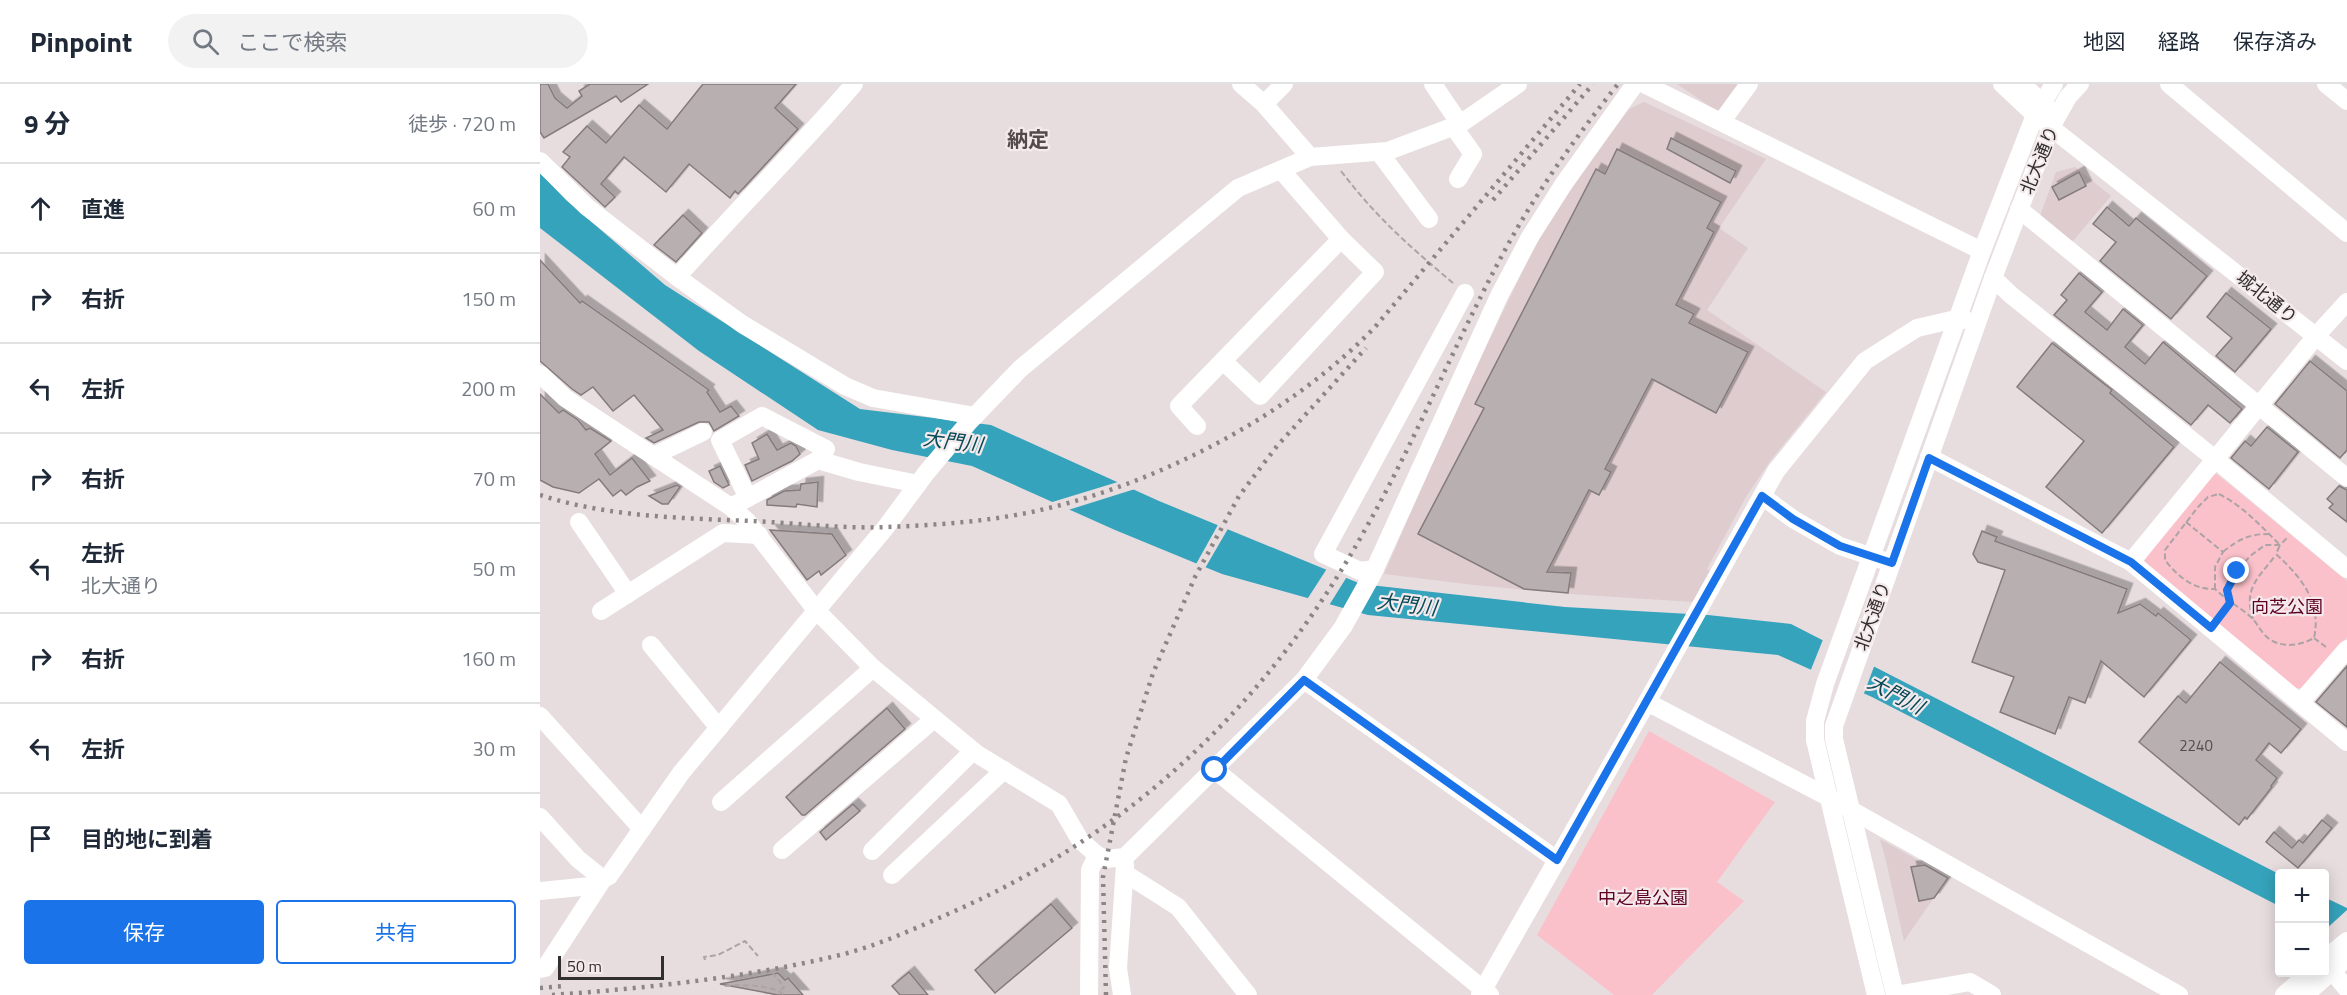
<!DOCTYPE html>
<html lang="ja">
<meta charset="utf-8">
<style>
:root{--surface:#fff;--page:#f2f2f3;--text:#1f2937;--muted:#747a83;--line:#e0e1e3;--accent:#1a73e8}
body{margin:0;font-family:"Titillium Web","Noto Sans JP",sans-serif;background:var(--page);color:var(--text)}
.controls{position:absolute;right:18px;bottom:18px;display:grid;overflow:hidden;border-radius:6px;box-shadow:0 3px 15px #0003}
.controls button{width:54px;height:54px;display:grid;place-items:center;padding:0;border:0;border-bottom:2px solid var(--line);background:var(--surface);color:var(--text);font:30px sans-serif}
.scale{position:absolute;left:18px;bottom:15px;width:106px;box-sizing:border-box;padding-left:6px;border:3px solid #312e2e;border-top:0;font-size:16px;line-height:21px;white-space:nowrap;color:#312e2e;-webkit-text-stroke:4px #f4eaec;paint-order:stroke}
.stop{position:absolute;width:18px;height:18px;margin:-14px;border:4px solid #1a73e8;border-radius:50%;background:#fff}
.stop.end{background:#1a73e8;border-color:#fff;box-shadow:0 2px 6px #0008}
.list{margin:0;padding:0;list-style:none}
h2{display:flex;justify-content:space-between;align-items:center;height:78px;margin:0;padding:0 24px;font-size:26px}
h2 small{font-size:20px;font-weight:400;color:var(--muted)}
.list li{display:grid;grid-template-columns:39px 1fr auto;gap:18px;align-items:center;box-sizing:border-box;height:90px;padding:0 24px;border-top:2px solid var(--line)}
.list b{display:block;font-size:22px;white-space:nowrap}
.list p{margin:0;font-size:20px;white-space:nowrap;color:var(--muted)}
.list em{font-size:20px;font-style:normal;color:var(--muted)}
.actions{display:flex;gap:12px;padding:18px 24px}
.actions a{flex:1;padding:14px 0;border:2px solid var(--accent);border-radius:6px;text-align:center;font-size:21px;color:var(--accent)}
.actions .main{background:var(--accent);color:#fff}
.icon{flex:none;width:33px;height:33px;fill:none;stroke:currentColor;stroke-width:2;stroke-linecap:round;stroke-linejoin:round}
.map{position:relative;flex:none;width:1807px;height:911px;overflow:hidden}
header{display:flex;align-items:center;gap:36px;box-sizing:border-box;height:84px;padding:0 30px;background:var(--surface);border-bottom:2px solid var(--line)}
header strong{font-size:28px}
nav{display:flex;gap:33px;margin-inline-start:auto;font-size:21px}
.search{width:420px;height:54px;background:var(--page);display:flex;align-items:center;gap:15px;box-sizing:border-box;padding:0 21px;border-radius:33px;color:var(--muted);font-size:22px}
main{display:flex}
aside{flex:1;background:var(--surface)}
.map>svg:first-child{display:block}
</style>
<header>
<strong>Pinpoint</strong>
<div class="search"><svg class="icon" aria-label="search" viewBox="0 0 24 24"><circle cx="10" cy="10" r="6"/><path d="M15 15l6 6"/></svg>ここで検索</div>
<nav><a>地図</a><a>経路</a><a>保存済み</a></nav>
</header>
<main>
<aside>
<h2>9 分<small>徒歩 · 720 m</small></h2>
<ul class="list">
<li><svg class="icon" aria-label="ahead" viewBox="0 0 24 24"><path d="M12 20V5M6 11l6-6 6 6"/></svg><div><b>直進</b></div><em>60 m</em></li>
<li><svg class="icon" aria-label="right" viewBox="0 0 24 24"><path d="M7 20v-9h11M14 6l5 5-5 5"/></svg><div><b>右折</b></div><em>150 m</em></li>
<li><svg class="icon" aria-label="left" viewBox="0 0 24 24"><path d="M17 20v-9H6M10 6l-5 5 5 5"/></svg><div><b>左折</b></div><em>200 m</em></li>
<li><svg class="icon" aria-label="right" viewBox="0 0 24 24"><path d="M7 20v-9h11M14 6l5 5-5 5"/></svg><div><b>右折</b></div><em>70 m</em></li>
<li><svg class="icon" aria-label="left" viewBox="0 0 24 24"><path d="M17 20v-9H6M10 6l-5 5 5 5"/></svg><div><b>左折</b><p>北大通り</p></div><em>50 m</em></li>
<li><svg class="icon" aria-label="right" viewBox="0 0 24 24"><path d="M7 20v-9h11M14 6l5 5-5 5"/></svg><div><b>右折</b></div><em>160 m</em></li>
<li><svg class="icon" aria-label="left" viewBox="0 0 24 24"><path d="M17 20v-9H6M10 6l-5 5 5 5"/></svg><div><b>左折</b></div><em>30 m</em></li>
<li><svg class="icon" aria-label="arrive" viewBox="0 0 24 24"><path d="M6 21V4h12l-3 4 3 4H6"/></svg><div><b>目的地に到着</b></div></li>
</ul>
<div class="actions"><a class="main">保存</a><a>共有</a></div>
</aside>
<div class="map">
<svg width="1807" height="911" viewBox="0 0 1807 911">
<defs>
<filter id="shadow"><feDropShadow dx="5.5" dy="-5.5" stdDeviation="0" flood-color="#0004"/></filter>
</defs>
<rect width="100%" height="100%" fill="#e7dddf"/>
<!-- built -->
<g fill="#deccce">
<polygon points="1137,0 1205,0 1181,30"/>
<polygon points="1104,18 1226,75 1179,144 1208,164 1167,226 1286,308 1230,377 1206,413 1167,485 1170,487 1153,518 1030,510 934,501 844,490 921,314 996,160 1044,85 1089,25"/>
<polygon points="1535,83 1571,112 1532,158 1500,132 1516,88"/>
<polygon points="1340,755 1408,793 1364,857 1346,777"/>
</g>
<!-- green -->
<g fill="#fbc1ca">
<polygon points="1677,390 1807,497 1807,553 1766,604 1756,604 1605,479 1604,471 1670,392"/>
<polygon points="1109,647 1235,718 1177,798 1204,817 1112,911 1074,911 997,851"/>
</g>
<!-- water -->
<g fill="#35a3bb">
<polygon points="0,89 26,116 125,201 320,325 451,341 619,417 821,500 1025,523 1168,531 1251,540 1739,790 1739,822 1332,613 1238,571 828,531 682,490 575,446 432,382 352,366 278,346 159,267 0,144"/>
<polygon points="1784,813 1807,824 1807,857 1785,846"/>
</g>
<!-- pier -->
<g fill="#e7dddf">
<polygon points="581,397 595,405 525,427 509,419"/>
<polygon points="679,439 689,443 664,486 655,482"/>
<polygon points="788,483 808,491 788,523 766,517"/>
<polygon points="1284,553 1335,580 1323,612 1270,588"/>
<polygon points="1807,826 1807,860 1784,849 1785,846"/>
</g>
<!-- building -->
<g fill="#b8afb0" stroke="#847b7c" stroke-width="1.5" filter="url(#shadow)">
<polygon points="0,0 8,0 15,14 27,24 42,12 39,7 50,0 108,0 81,18 76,12 4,54 0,48"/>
<polygon points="163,0 256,0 235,24 258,45 198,110 195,107 190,114 149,80 126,108 84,73 61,100 75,113 65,123 22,83 30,73 23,68 47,42 66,59 99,21 127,45"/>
<polygon points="1131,54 1196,87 1190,99 1127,65"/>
<polygon points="1077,65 1181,118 1167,144 1174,148 1136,221 1154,230 1149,239 1208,268 1176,329 1112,295 1065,385 1071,388 1059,411 1049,406 1007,488 1031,489 1028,509 984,505 878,450 944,324 935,320 1056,85 1065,90"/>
<polygon points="1539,88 1546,102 1519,116 1512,103"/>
<polygon points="1567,123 1589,142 1596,134 1667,192 1631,235 1560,177 1576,158 1553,140"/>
<polygon points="143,131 162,149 136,178 114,161"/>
<polygon points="0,176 40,219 42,217 169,306 167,308 180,328 191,322 199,332 174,347 169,338 159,338 114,359 106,354 123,346 94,311 73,327 53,303 41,311 32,305 0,277"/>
<polygon points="1539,189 1562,208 1545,228 1567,246 1583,225 1603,241 1585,263 1605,280 1623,258 1702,325 1690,339 1668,321 1651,341 1514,231 1527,216 1521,211"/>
<polygon points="1686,209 1731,245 1695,288 1676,272 1692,254 1667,233"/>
<polygon points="1512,259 1572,306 1570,309 1634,363 1562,449 1506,403 1544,357 1477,303"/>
<polygon points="1770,277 1807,307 1807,366 1800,374 1735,320"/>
<polygon points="0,310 19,329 23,326 38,336 46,346 50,344 71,357 55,370 70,391 92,374 110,397 97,403 86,411 81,406 73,412 59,395 39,409 13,403 0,396"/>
<polygon points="1727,343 1758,368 1729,405 1691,374 1705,357 1711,362"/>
<polygon points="227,350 237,366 251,359 256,362 260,370 252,377 212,397 205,381 219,375 212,359"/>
<polygon points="180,382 189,401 183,404 174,398 169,387"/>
<polygon points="278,398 277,423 257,420 256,423 227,421 227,416 244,407 260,406 261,400"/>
<polygon points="137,401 140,403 128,420 122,420 109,412"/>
<polygon points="1799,402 1807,406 1807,438 1789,424 1793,420 1787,415"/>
<polygon points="230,446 292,450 306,471 281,491 279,487 267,496"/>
<polygon points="1442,447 1457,453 1455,457 1587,505 1578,529 1600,520 1616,532 1618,529 1651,556 1604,613 1561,577 1545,619 1529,613 1515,650 1460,628 1474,593 1432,578 1465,486 1438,478 1433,470"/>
<polygon points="1680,578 1761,645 1741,669 1729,659 1716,676 1737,694 1731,702 1732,703 1707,735 1705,733 1699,741 1599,658 1638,612 1646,619"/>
<polygon points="1807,582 1807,643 1776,618"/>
<polygon points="347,624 365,645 265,731 262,731 246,713"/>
<polygon points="313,720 320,727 286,756 280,748"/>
<polygon points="1782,736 1792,744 1758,784 1726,758 1734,748 1752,764 1759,756 1763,759"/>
<polygon points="1385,781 1408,794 1394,814 1379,817 1371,783"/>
<polygon points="511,820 532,844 455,909 435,886"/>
<polygon points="369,888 388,911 360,911 352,902"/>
<polygon points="238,889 245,896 248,894 263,911 238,911 180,900"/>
</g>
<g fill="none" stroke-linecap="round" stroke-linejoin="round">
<!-- path -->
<g stroke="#aba3a5" stroke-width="2" stroke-dasharray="6 3" stroke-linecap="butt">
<path d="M801,87C836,133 869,162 913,199"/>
<path d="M1679,410C1703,422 1722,443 1740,461L1736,470C1761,493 1782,518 1774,554C1758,563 1736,565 1723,549C1719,544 1716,538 1712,534C1700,523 1686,516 1675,505C1654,506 1637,492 1625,476V466L1658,423L1668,413Z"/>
<polyline points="1646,438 1683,468 1675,483 1675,505"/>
<path d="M1683,468C1699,455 1709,450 1729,450"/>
<polyline points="1680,532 1690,519 1687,506 1697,487 1710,472 1725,461 1740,461 1747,454"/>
<path d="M1713,535C1703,505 1718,494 1735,472"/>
<polyline points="1774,554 1786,563"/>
<polyline points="165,876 164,873 178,871 205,857 218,872"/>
<polyline points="232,888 244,903 241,906"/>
<path d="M185,902C198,900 235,901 244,911"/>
</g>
<!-- minor -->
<g stroke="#fff" stroke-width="18">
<polyline points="701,0 724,20 770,73"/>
<polyline points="893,0 920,40"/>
<polyline points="1104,0 1442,167"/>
<polyline points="1462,0 1495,31 1807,277"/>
<polyline points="1482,0 1510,26"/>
<polyline points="1629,0 1807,149"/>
<polyline points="1786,0 1807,17"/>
<polyline points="724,20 744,0"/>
<polyline points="1182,37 1209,0"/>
<polyline points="913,42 933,70 918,95"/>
<polyline points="839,68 889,135"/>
<polyline points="0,77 47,123 137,193 202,240 305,302 333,314 435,332"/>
<polyline points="1479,125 1807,394"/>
<path d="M137,193C195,128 257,66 314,0"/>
<polyline points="1453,194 1471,211 1675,375 1807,485"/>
<polyline points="683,277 720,312 835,188 801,155"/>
<polyline points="0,290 25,314 191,423 207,437 276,526 333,584 437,670 519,720 540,756 557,771 566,775 585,773 764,596 803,543 832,491 959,212 990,153 1023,101 1095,0"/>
<polyline points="657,342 639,322 801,155 741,86"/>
<polyline points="113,372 163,348"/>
<polyline points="1389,373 1591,478 1807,658"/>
<polyline points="1222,412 1253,435 1300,462 1345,477"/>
<polyline points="208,414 180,356 222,332 286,365 278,376"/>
<polyline points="191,423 278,376 319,388 378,400"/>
<polyline points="39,438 88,510"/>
<polyline points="1591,478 1776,252 1807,218"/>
<polyline points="835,485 820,487 783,470 925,209"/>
<polyline points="61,527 183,449 219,451"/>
<polyline points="111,561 179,644"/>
<polyline points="764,596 1017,776"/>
<polyline points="1107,618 1290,714 1639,911"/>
<polyline points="1760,619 1807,565"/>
<polyline points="0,632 102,745"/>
<polyline points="675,686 950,911"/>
<polyline points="181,718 333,584"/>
<polyline points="0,733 38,775 63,795 5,884 0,885"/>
<polyline points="242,766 394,635"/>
<polyline points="332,767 433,667"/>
<polyline points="586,790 638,823 708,911"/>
<polyline points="352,791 464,686"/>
<polyline points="0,807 51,802 69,792 141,689 346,443 386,389 429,338 480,285 698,104 770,73 848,67 920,40 978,0"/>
<polyline points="1784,876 1807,857"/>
<polyline points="1785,879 1807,905"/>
<polyline points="549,911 550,786 557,771"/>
<polyline points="582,911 578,884 585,781"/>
<polyline points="940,911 1107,618 1236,387 1325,277 1377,244 1420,234 1426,236"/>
<polyline points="1336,911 1275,656 1275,637 1285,600 1442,167 1495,31 1514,0"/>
<polyline points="1355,911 1294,655 1294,642 1453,194 1511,43 1528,13 1540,0"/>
<polyline points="1355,911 1430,898 1452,911"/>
<polyline points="1744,911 1770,888"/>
<polyline points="1765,911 1807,874"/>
</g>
<!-- rail -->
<g stroke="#8c8586" stroke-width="4.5" stroke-dasharray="3 6" stroke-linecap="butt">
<polyline points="953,116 1053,0"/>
<path d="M0,411C68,433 141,434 211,437C256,439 302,445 347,443C399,441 455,437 505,425C623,397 751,330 835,243L1040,0"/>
<polyline points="0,904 24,902"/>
<path d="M12,911C107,904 203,894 296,872C334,863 372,846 408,830C592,750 729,619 826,444C879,350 919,249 971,155C1002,100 1039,49 1078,0"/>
<polyline points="566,911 563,793 586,674 613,589 655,493 699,412 737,362 826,264"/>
</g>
</g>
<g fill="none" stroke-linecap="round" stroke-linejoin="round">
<!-- route -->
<polyline stroke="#1a73e8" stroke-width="8" points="675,686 764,596 1017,776 1222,412 1253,435 1300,462 1352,479 1389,374 1591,478 1671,544 1690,519 1687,506 1697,487"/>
</g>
<g text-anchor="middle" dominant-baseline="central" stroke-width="4.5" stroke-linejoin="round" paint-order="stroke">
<!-- number labels -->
<g font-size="15" fill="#534e4e">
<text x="1656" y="661">2240</text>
</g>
<!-- street labels -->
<g font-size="18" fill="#312e2e" stroke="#f4eaec">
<text transform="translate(1499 76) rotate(-68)">北大通り</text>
<text transform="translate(1727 213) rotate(39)">城北通り</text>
<text transform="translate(1332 532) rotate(-70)">北大通り</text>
</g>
<!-- park labels -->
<g font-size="18" fill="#5e0024" stroke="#f4eaec">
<text x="1747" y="522">向芝公園</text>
<text x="1103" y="813">中之島公園</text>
</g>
<!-- water labels -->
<g font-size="20" font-style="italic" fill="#074956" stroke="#f4eaec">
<text transform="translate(413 357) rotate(7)">大門川</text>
<text transform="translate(867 520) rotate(7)">大門川</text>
<text transform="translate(1356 610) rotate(28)">大門川</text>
</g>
<!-- quarter labels -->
<g font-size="21" font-weight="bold" fill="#524a4b" stroke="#f4eaec">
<text x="488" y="55">納定</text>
</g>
</g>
</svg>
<div class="controls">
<button>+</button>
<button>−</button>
</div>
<div class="scale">50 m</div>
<div class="stop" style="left:675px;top:686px"></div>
<div class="stop end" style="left:1697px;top:487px"></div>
</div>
</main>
